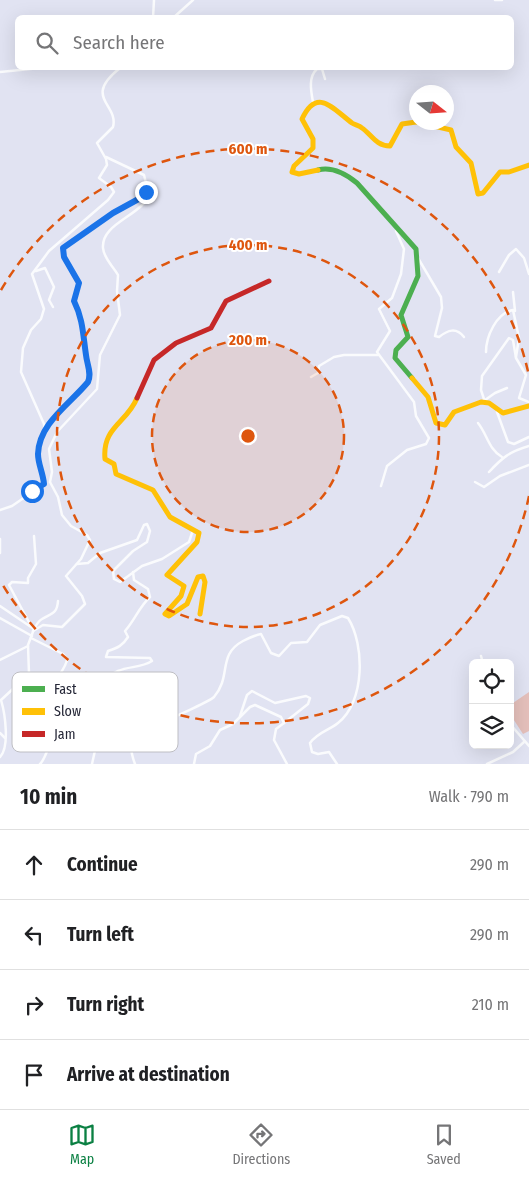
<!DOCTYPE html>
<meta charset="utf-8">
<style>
:root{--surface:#fff;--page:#f6f6f6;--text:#202124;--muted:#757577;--line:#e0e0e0;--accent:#0b8043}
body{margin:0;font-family:"Fira Sans Condensed",sans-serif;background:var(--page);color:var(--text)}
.controls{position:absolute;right:15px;bottom:15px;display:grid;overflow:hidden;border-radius:8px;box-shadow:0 5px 20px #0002}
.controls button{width:45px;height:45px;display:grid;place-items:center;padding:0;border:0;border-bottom:1px solid var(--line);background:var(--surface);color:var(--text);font:25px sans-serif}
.compass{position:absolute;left:409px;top:85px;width:45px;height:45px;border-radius:50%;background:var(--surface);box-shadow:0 5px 20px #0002;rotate:107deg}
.stop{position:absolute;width:15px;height:15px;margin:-11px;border:4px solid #1a73e8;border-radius:50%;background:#fff}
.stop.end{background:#1a73e8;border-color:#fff;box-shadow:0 1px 5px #0008}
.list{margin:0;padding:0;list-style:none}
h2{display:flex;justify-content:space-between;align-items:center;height:65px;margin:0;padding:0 20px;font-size:21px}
h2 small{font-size:16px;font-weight:400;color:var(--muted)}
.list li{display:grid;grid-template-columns:32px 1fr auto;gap:15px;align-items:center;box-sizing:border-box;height:70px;padding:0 20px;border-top:1px solid var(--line)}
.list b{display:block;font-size:19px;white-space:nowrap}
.list em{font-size:16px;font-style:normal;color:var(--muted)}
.icon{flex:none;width:28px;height:28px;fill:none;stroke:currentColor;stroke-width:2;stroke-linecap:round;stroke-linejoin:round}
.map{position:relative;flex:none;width:529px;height:764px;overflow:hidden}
.search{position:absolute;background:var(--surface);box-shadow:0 5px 20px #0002;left:15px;right:15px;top:15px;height:55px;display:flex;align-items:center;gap:12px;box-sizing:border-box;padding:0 18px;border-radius:8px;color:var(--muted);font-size:19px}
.sheet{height:345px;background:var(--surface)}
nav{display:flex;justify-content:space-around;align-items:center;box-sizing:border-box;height:70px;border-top:1px solid var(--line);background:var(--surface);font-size:14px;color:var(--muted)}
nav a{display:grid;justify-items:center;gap:2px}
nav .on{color:var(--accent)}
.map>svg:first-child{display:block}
</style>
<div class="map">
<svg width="529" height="764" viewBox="0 0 529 764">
<rect width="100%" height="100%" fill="#e1e3f2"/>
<!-- green -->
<polygon fill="#e5c0bb" points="529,692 529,731 523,734 510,714 510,705"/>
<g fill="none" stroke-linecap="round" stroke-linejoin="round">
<!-- street -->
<g stroke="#fafbfd" stroke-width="2.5">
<polyline points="495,0 502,0"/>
<polyline points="153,18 154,0"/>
<polyline points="173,18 193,0"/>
<polyline points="0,72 40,68"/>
<path d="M313,102C311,91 308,77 317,69H322L325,79"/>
<path d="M418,258L441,297L442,308L435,336L439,337C448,330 456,327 464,337"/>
<polyline points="36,271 45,268 54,287 49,300 53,307"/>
<polyline points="499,272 509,255 516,249 524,258 529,274"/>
<polyline points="513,292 515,311"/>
<path d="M486,352C486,337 496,313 513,310L519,338L516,357"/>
<polyline points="311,377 318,373 319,366 334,357 344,355 378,355"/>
<polyline points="485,400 495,393 507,388"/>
<polyline points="485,402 481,390 482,376 509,338 513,340 516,358 526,375 519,398 529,402"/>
<polyline points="497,412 508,442 514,444 529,437"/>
<path d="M478,423C487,434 489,450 502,457"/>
<polyline points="45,430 86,385 90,377 81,317 74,301 79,283 64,257 63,248 113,213 144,196 147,187 144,175 106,157"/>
<path d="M489,472C503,457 509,452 529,446"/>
<polyline points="475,482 484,487 500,476 529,465"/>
<polyline points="381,486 387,466 407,450 426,444 429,438 416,416 414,402 377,352 390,331 379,309 392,298 401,274 404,249 396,231 397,227"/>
<path d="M0,510L12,506L44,484C43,475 39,468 38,460C37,447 46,435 44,424L21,372L23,348L31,330L41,319L44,309L32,274L49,251L108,200L114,192L111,187L99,178L107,165L106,159L97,143L113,127C119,104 82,98 120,68"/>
<polyline points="0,539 0,553"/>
<polyline points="77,564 88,563 100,553 137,540 144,525 147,524 150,531 147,542 133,551 113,571 114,579 120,582 142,566 162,559 189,542 193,530"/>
<path d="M0,606L34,629L28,645L29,674L1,700C5,713 10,747 0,757"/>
<polyline points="0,618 32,636"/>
<polyline points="30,624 9,585 12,582 28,583 28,578 36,564 34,536"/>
<path d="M34,629C36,626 38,621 42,619C52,613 57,614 58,601"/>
<path d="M33,631L43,625L62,627L85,604L82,596L66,576L81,559L90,540L87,535L71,526L62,515L58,497L50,482L52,472L49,449L57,432L97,389L100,355L120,315L117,291L118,275C113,266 104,259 103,248C101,222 144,216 151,191L147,187"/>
<path d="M31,638L63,654L67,659C67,670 46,687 46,704C46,711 53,717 54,725C55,731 45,760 40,764"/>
<polyline points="481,656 483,663"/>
<polyline points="0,660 28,646"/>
<polyline points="240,716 247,695 252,691 275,703 306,696 310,698 308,704 284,723"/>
<polyline points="510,724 529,746"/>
<polyline points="0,733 5,738"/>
<path d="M106,734L109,725L130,695L147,697L162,717L169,719C177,716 210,701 214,697C232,676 217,655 243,641C249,638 255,635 261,634L271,653L279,656L291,643L307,642L320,625L342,616L348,618C365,645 365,702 338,723C328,731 318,732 310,743L312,752L318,754L329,752L337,764"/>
<path d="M96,746C95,722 93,682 118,671C129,666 141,668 152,661L150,658L106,657L108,651C118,648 123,645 128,637L125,631C135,620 139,607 150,597L148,589L134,580L133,572"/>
<path d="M92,764L96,746C109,736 120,709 137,706L144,710L147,718L142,727L141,716H136C133,737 127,743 135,764"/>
<polyline points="194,764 196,754 210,746 220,730 233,724 250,707 255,705 281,717 284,723 276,729 274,740 287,764"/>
<polyline points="487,764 513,752 524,742"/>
</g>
<!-- fast -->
<path stroke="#4caf50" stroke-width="5" d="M318,170C333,166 346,174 357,183L416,249L418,276L401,315L408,337L396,350L395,358L412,378"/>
<!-- slow -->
<g stroke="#ffc107" stroke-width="5">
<polyline points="417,122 451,130 456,147 471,163 478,194 483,193 500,172 509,172 529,165"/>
<path d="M318,170L299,174L292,172L294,166L313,148V139L302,119C317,87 332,108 352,123C355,125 359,125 362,128C371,134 376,146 390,146L402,124L416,122"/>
<polyline points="412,378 428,397 436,423 445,425 454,412 481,402 489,403 503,413 529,406"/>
<path d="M137,398C127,423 102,427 105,459L114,464L116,474L153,490L170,517L199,533L197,542L167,575L184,586L181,596L165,614L169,616L187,604L198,577L203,576L205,582L200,614"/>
</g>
<!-- jam -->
<polyline stroke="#c62828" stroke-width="5" points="137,398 154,360 176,343 211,328 226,301 269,281"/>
</g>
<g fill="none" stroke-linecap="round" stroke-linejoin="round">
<!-- route -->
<path stroke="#1a73e8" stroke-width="6" d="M32,491L44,484C43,473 38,464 38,454C39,423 70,404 88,382C92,373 87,365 86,355C83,335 83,319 74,301L79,283L64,257L63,248L113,213L144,196L146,192"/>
</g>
<!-- distance rings -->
<circle cx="248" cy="436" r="96" fill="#de560e" fill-opacity=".12"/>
<g fill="none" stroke="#de560e" stroke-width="2.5" stroke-dasharray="9 6">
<circle cx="248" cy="436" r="96"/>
<circle cx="248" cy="436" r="191"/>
<path d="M529 496A287 287 0 0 1 1 582M1 290A287 287 0 0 1 529 376"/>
</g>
<!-- legend -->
<rect x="12" y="672" width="166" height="80" rx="8" fill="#fff" stroke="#bebec3" stroke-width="1"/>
<rect x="22" y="686" width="23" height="6" fill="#4caf50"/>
<rect x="22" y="708" width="23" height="7" fill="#ffc107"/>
<rect x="22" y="731" width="23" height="6" fill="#c62828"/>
<g font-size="14" fill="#252737">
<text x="54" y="694">Fast</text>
<text x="54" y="716">Slow</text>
<text x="54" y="739">Jam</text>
</g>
<circle cx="248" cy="436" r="8" fill="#de560e" stroke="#fff" stroke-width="2.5"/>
<g font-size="15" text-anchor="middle" font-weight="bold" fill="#de560e" stroke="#fff" stroke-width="4" stroke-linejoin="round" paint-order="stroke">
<text x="248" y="154">600 m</text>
<text x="248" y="250">400 m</text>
<text x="248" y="345">200 m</text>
</g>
</svg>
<div class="controls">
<button><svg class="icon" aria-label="locate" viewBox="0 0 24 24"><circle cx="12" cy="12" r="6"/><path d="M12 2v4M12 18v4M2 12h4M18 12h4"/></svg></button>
<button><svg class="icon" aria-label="layers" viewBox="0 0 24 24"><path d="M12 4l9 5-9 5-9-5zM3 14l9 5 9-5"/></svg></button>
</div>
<svg class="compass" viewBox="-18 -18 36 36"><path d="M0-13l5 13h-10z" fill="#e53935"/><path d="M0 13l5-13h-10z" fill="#757577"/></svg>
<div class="stop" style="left:32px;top:491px"></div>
<div class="stop end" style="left:146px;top:192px"></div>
<div class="search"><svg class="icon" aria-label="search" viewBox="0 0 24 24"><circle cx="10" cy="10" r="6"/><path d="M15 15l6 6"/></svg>Search here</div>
</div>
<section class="sheet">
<h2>10 min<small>Walk · 790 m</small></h2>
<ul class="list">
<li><svg class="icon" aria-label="ahead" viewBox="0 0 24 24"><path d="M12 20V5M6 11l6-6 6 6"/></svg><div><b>Continue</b></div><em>290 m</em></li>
<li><svg class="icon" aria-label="left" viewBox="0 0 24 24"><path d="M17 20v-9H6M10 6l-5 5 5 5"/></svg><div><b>Turn left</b></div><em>290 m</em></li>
<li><svg class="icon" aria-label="right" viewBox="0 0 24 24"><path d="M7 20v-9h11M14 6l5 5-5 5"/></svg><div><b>Turn right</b></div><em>210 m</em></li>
<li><svg class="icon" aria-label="arrive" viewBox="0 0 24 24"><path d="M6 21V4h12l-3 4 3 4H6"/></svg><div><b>Arrive at destination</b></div></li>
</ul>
</section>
<nav>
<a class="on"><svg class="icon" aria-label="map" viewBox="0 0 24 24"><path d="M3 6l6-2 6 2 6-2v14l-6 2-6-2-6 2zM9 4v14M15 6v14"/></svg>Map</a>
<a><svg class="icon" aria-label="directions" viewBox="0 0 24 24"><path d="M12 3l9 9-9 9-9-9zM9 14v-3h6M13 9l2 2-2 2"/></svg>Directions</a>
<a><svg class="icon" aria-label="saved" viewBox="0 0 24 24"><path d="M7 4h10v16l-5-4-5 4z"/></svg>Saved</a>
</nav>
